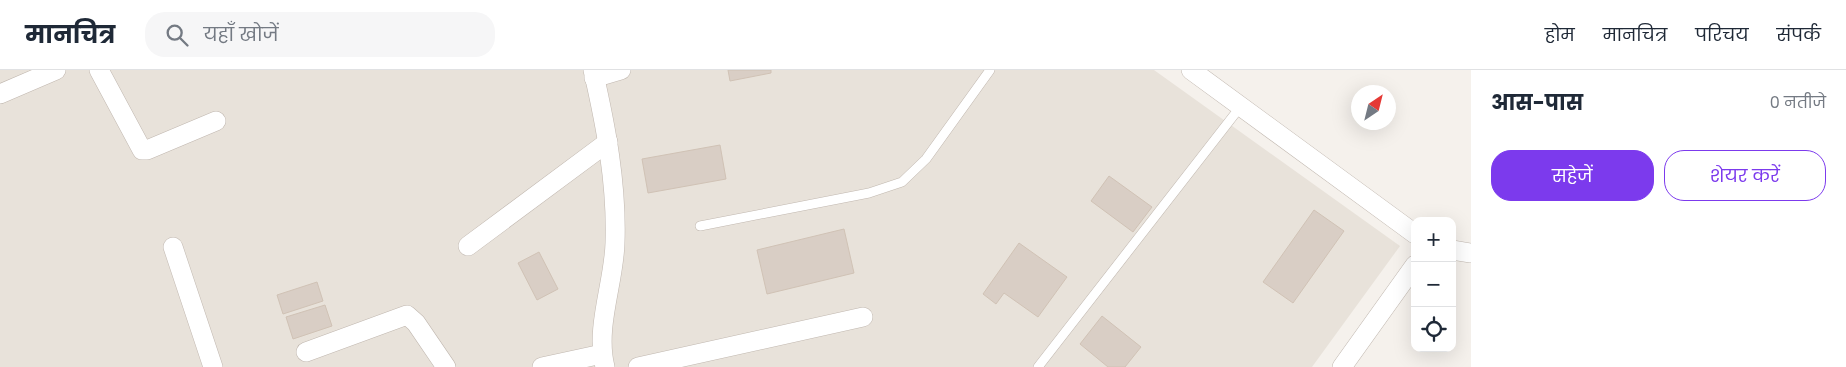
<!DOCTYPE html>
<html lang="hi">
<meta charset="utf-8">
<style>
:root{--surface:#fff;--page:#f6f6f7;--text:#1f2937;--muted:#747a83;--line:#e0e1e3;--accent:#7c3aed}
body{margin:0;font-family:Poppins,"Noto Sans Devanagari",sans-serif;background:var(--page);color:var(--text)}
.controls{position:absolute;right:15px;bottom:15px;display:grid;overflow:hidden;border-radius:10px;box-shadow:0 5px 20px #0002}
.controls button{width:45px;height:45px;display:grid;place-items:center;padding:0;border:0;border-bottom:1px solid var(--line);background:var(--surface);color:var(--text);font:25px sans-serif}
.compass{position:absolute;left:1351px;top:15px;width:45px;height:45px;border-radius:50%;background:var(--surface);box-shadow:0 5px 20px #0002;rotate:35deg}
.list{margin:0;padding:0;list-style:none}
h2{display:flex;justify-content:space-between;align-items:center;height:65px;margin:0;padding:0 20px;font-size:21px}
h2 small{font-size:16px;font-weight:400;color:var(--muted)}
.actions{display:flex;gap:10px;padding:15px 20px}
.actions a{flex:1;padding:11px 0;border:1px solid var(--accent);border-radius:20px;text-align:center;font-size:18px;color:var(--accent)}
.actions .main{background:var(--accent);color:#fff}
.icon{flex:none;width:28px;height:28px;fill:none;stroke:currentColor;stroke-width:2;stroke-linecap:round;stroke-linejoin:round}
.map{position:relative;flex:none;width:1471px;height:297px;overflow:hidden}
header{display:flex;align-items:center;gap:30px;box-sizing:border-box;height:70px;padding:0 25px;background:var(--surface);border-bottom:1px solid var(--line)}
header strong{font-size:24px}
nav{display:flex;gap:28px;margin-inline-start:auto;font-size:18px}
.search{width:350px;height:45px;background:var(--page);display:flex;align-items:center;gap:12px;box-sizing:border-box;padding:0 18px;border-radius:20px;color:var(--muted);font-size:19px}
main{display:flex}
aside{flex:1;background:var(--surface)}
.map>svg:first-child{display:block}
</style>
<header>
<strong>मानचित्र</strong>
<div class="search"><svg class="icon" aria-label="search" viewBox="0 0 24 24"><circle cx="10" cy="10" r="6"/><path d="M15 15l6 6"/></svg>यहाँ खोजें</div>
<nav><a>होम</a><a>मानचित्र</a><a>परिचय</a><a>संपर्क</a></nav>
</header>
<main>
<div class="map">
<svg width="1471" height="297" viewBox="0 0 1471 297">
<rect width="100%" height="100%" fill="#f5f1ec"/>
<!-- residential -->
<polygon fill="#e8e2da" points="0,0 1154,0 1400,176 1312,297 0,297"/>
<!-- building -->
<g fill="#d9cec5" stroke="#d0c2b5">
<polygon points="728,0 771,0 771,3 730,11"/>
<polygon points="720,75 726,109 648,123 642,89"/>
<polygon points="1109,106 1152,137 1133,162 1091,131"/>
<polygon points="1314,140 1344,161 1293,233 1263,212"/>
<polygon points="844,159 854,203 767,224 757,180"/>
<polygon points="1019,173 1067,207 1038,247 1004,223 996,234 983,224"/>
<polygon points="539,182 558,219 537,230 518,193"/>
<polygon points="317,212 323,231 283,244 277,225"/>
<polygon points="325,235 332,256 293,269 286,247"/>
<polygon points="1102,246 1141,277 1125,297 1108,297 1080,274"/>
</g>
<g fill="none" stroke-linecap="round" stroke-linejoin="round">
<!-- service casing -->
<g stroke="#c0b7af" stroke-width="10">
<g id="service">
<polyline points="700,156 869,123 902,112 926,89 990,0"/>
<polyline points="1038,297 1241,36"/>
</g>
</g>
<!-- minor casing -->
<g stroke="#c0b7af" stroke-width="20">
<g id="minor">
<polyline points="99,0 142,80 147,80 216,51"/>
<path d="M593,0C606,57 617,114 615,173C614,213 595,257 605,297"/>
<polyline points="1191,0 1415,164"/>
<polyline points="594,8 621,0"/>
<polyline points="0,24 56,0"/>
<polyline points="468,176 608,72"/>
<polyline points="173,177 213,297"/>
<polyline points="1452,180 1471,183"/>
<polyline points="306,282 407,245 416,253 446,297"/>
<polyline points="542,297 602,284"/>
<polyline points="638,297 863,247"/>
<polyline points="1342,297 1415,195"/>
</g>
</g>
<!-- service -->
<use href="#service" stroke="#fff" stroke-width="9"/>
<!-- minor -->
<use href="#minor" stroke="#fff" stroke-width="19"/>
</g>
</svg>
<div class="controls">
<button>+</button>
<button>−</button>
<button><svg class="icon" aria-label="locate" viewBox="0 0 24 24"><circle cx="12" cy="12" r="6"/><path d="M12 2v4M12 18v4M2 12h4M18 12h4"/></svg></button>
</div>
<svg class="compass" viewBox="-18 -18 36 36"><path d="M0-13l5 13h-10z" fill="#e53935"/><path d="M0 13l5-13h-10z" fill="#747a83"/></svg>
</div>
<aside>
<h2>आस-पास<small>0 नतीजे</small></h2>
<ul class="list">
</ul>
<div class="actions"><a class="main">सहेजें</a><a>शेयर करें</a></div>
</aside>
</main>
